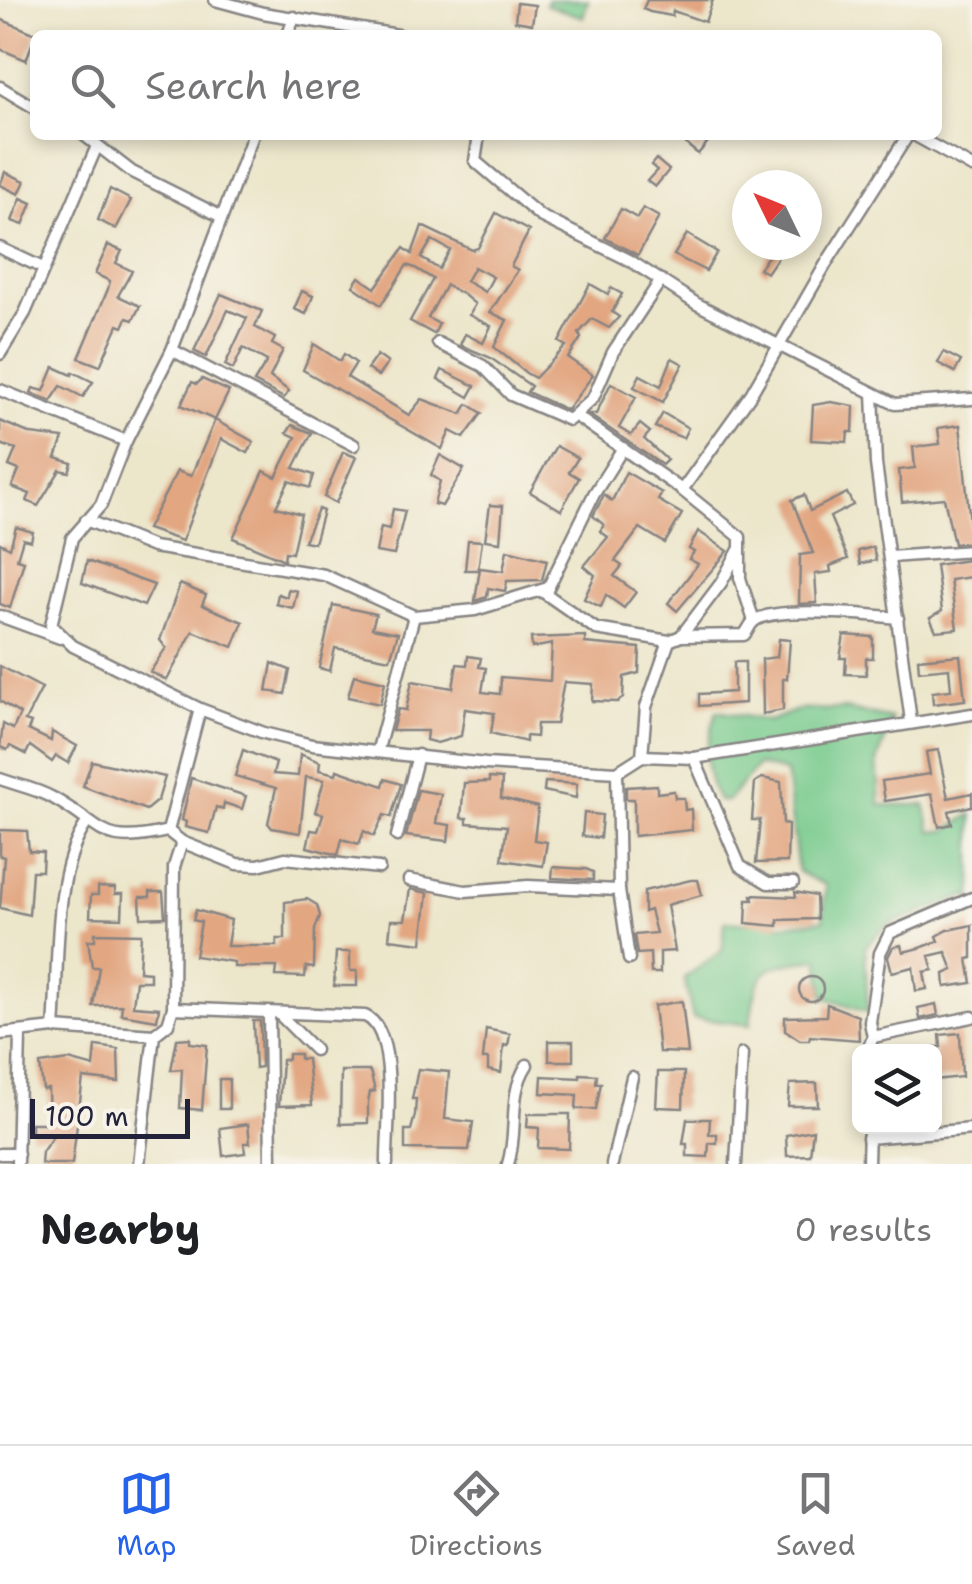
<!DOCTYPE html>
<style>
:root{--surface:#fff;--page:#f2f2f2;--text:#202124;--muted:#757577;--line:#e0e0e0;--accent:#2563eb}
body{margin:0;font-family:"Shantell Sans",sans-serif;background:var(--page);color:var(--text)}
.controls{position:absolute;right:30px;bottom:30px;display:grid;overflow:hidden;border-radius:15px;box-shadow:0 5px 15px #0003}
.controls button{width:90px;height:90px;display:grid;place-items:center;padding:0;border:0;border-bottom:2px solid var(--line);background:var(--surface);color:var(--text);font:50px sans-serif}
.compass{position:absolute;left:732px;top:170px;width:90px;height:90px;border-radius:50%;background:var(--surface);box-shadow:0 5px 15px #0003;rotate:313deg}
.scale{position:absolute;left:30px;bottom:25px;width:160px;box-sizing:border-box;padding-left:10px;border:5px solid #22223b;border-top:0;font-size:28px;line-height:35px;white-space:nowrap;color:#22223b;-webkit-text-stroke:8px #f7f3e8;paint-order:stroke}
.list{margin:0;padding:0;list-style:none}
h2{display:flex;justify-content:space-between;align-items:center;height:130px;margin:0;padding:0 40px;font-size:42px}
h2 small{font-size:32px;font-weight:400;color:var(--muted)}
.icon{flex:none;width:55px;height:55px;fill:none;stroke:currentColor;stroke-width:2;stroke-linecap:round;stroke-linejoin:round}
.map{position:relative;flex:none;width:972px;height:1164px;overflow:hidden}
.search{position:absolute;background:var(--surface);box-shadow:0 5px 15px #0003;left:30px;right:30px;top:30px;height:110px;display:flex;align-items:center;gap:25px;box-sizing:border-box;padding:0 35px;border-radius:15px;color:var(--muted);font-size:38px}
.sheet{height:280px;background:var(--surface)}
nav{display:flex;justify-content:space-around;align-items:center;box-sizing:border-box;height:140px;border-top:2px solid var(--line);background:var(--surface);font-size:28px;color:var(--muted)}
nav a{display:grid;justify-items:center;gap:5px}
nav .on{color:var(--accent)}
.map>svg:first-child{display:block}
</style>
<div class="map">
<svg width="972" height="1164" viewBox="0 0 972 1164">
<rect width="100%" height="100%" fill="#f7f3e8"/>
<filter id="ink" filterUnits="userSpaceOnUse"><feTurbulence type="fractalNoise" baseFrequency=".01" numOctaves="2"/><feDisplacementMap in="SourceGraphic" scale="20" xChannelSelector="R" yChannelSelector="G"/><feConvolveMatrix kernelMatrix="1 2 1 2 8 2 1 2 1" color-interpolation-filters="sRGB"/></filter>
<filter id="wash" filterUnits="userSpaceOnUse"><feTurbulence type="fractalNoise" baseFrequency=".0048" numOctaves="4" result="noise"/><feDisplacementMap in="SourceGraphic" scale="40" xChannelSelector="R" yChannelSelector="G"/><feGaussianBlur stdDeviation="2.25" result="paint"/><feColorMatrix in="noise" values="0 0 0 0 0 0 0 0 0 0 0 0 0 0 0 0 0 1.4 0 .05"/><feComposite in="paint" operator="in"/></filter>
<g filter="url(#wash)">
<rect width="100%" height="100%" fill="#ece6cb"/>
<!-- green -->
<g fill="#77ca8d" stroke="#4c7664" stroke-width="2.5">
<polygon points="547,0 588,0 583,17 546,5"/>
<path d="M845,709L892,719L877,762L880,805H925L931,831H945L972,814V904L969,895L887,925L865,947L868,1012L824,997L819,959C763,965 757,967 750,1025L693,1018L684,978L722,951L725,921L784,925L823,920L826,885L798,872L786,772L758,765L727,801H718C701,767 706,747 717,711L769,721L798,710Z"/>
</g>
<g id="blocks">
<!-- building -->
<g fill="#e2a681" fill-rule="evenodd">
<polygon points="647,0 713,0 705,22 673,11 672,16 650,12 643,9"/>
<polygon points="517,3 535,5 532,24 515,21"/>
<polygon points="0,19 36,34 26,60 0,49"/>
<polygon points="694,135 707,143 698,154 686,144"/>
<polygon points="656,159 669,170 655,187 647,181 657,170 651,165"/>
<polygon points="5,172 25,181 19,194 0,185"/>
<polygon points="110,189 131,200 116,229 98,220"/>
<polygon points="21,198 32,203 23,225 12,221"/>
<polygon points="643,208 659,217 638,255 605,238 621,209 637,218"/>
<path d="M496,213L529,231L511,266L518,270L490,312L507,320L494,347L526,373L535,378L566,346L559,342L590,284L608,294L611,288L622,294L612,312L619,317L609,328L592,319L579,333L581,338L568,358L593,375L567,410L527,392L531,386L489,357L460,345L465,334L483,343L491,326L469,315L475,304L464,295L446,285L428,318L439,324L434,334L410,321L433,279L415,268L407,265L381,305L353,286L359,277L375,288L404,248L412,254L422,226L472,250L478,248ZM432,240L450,250L439,269L421,258ZM474,267L493,277L485,292L466,281Z"/>
<polygon points="687,234 717,252 706,271 674,255"/>
<polygon points="108,245 122,251 116,263 132,271 118,296 140,306 133,320 127,318 123,327 118,325 100,366 79,358 108,289 110,281 95,274"/>
<polygon points="775,246 782,251 767,273 759,269"/>
<polygon points="302,291 313,296 306,314 294,309"/>
<polygon points="221,294 262,311 255,327 275,338 272,344 283,350 270,377 289,391 284,398 254,382 267,361 243,348 233,369 225,365 247,318 228,310 206,357 194,351"/>
<polygon points="314,344 340,361 344,354 356,363 347,377 409,415 422,399 462,414 468,404 482,413 464,438 450,431 442,449 303,370"/>
<polygon points="944,352 961,361 955,372 938,363"/>
<polygon points="377,355 388,363 378,376 367,369"/>
<polygon points="672,358 683,364 663,402 634,387 640,375 661,386"/>
<polygon points="54,367 72,375 73,372 93,382 83,397 61,386 51,401 31,393 33,388 44,391"/>
<polygon points="442,370 475,386 469,397 438,379"/>
<polygon points="202,379 229,391 215,420 254,442 248,453 221,439 182,541 147,529 177,471 191,476 215,420 181,405 192,382 197,384"/>
<polygon points="611,383 636,397 619,428 631,435 640,424 650,432 644,439 667,460 662,465 588,414 596,414"/>
<polygon points="831,402 854,406 853,432 848,432 847,442 811,440 813,405"/>
<polygon points="663,413 688,428 683,438 655,427"/>
<polygon points="0,421 31,434 63,438 56,458 72,463 69,472 60,470 38,506 27,501 30,494 12,487 19,470 9,466 16,449 0,444"/>
<polygon points="292,425 312,433 294,468 314,475 310,488 289,481 276,507 301,514 292,553 285,552 284,560 233,538 264,471 276,477 296,437 287,433"/>
<polygon points="960,425 972,542 954,544 944,498 902,502 899,470 915,468 913,447 940,444 938,428"/>
<polygon points="556,446 578,458 569,472 579,478 561,510 530,492"/>
<polygon points="343,452 356,457 336,503 324,497"/>
<polygon points="440,455 464,469 442,506 434,504 440,481 431,475"/>
<polygon points="626,472 662,493 658,500 682,514 665,543 640,528 615,561 622,566 614,576 636,592 624,608 606,595 601,607 584,599 595,575 584,566 608,537 600,531 604,525 593,516 604,495 612,501"/>
<polygon points="847,493 853,505 830,517 848,559 830,566 831,572 815,574 817,603 799,604 800,555 813,553 792,500 804,495 810,511"/>
<polygon points="490,505 503,506 500,542 485,540"/>
<polygon points="318,509 323,511 314,543 304,541"/>
<polygon points="393,509 405,511 394,555 376,552 381,527 389,529"/>
<polygon points="16,527 33,532 31,541 23,539 17,559 24,561 10,608 0,604 0,543 10,548"/>
<polygon points="698,531 728,551 677,611 668,603 698,564 689,559 694,552 689,549"/>
<polygon points="468,540 482,541 478,570 465,570"/>
<polygon points="873,547 876,560 860,564 858,551"/>
<polygon points="507,550 547,560 542,580 507,581 505,591 488,588 487,597 475,601 480,568 503,571"/>
<polygon points="968,560 971,577 950,580 957,629 936,631 930,618 942,611 936,565"/>
<polygon points="87,561 154,585 144,606 82,583"/>
<polygon points="180,584 206,595 202,605 243,622 233,647 193,631 167,680 150,672 166,648 160,640"/>
<polygon points="288,589 297,591 293,608 276,604 278,594 287,597"/>
<polygon points="333,605 376,614 372,628 398,633 390,659 335,648 330,671 319,668"/>
<polygon points="844,635 873,637 873,658 866,658 866,675 845,674 846,658 840,658"/>
<polygon points="585,636 585,643 640,648 639,673 624,677 623,698 617,702 592,701 593,684 564,682 556,724 537,724 536,737 526,736 526,742 491,733 494,713 465,709 461,736 437,743 426,740 427,731 392,731 398,709 406,710 412,681 453,688 457,664 467,665 468,656 481,658 479,667 486,668 482,692 500,694 501,677 550,681 552,644 532,648 531,638"/>
<polygon points="779,639 790,640 787,679 783,679 783,710 763,714 762,659 777,657"/>
<polygon points="960,655 965,700 933,704 932,692 951,690 949,668 919,671 918,659"/>
<polygon points="734,662 745,662 745,703 699,706 699,694 734,692"/>
<polygon points="272,663 290,670 285,694 267,691"/>
<polygon points="0,666 42,688 25,721 31,723 28,730 51,741 52,732 77,746 68,763 56,756 52,762 30,746 26,754 10,746 7,750 0,747 3,724 13,729 20,714 0,701"/>
<polygon points="354,675 385,682 380,704 348,697"/>
<polygon points="243,750 276,763 273,774 298,776 300,754 320,762 319,770 336,774 337,770 383,786 385,779 401,784 391,817 384,815 374,836 364,831 359,844 342,839 338,855 307,847 311,830 318,831 323,814 315,812 324,780 306,777 300,833 272,828 268,823 276,788 235,776"/>
<polygon points="938,750 948,798 972,793 972,806 949,811 952,824 939,827 932,794 885,801 882,781 930,774 926,752"/>
<polygon points="92,761 165,777 158,800 146,810 83,786"/>
<polygon points="191,778 246,796 242,809 224,803 223,809 216,807 209,833 185,827 186,822 182,820"/>
<polygon points="489,778 502,779 501,798 538,807 534,840 547,842 543,866 502,860 507,826 467,823 467,818 461,818 464,783 489,782"/>
<polygon points="762,778 781,782 783,824 788,825 787,862 756,863 760,820 752,820 755,782"/>
<polygon points="545,782 577,784 576,798 544,791"/>
<polygon points="657,785 657,793 674,791 675,798 684,798 685,810 691,809 692,830 634,836 634,799 626,799 626,787"/>
<polygon points="418,790 441,794 436,823 450,825 448,841 406,836"/>
<polygon points="584,813 602,815 600,838 582,836"/>
<polygon points="0,830 27,831 29,851 43,852 42,871 32,871 29,915 0,908 4,857 0,856"/>
<polygon points="553,867 586,869 593,872 593,880 552,878"/>
<polygon points="691,880 698,880 702,895 667,905 675,951 660,952 660,973 651,973 650,953 637,954 634,935 656,933 650,910 644,912 644,891"/>
<polygon points="98,887 115,888 115,894 123,894 122,918 90,917 91,895 98,895"/>
<polygon points="410,889 428,893 422,943 389,939 391,920 405,920"/>
<polygon points="150,892 163,892 165,917 141,918 140,897 150,897"/>
<polygon points="795,892 816,896 817,919 778,920 778,926 746,923 747,900 753,900 752,895 796,897"/>
<polygon points="307,899 317,905 320,916 315,929 314,968 306,967 305,977 276,976 277,967 234,967 234,962 195,956 201,922 193,920 196,910 231,920 227,946 277,946 277,939 285,939 285,902"/>
<polygon points="972,925 972,958 968,959 972,983 945,987 944,974 953,970 946,952 929,956 933,970 924,972 927,989 916,991 913,967 892,972 888,957 893,947 901,945 903,952 920,948 939,941 937,936 948,930"/>
<polygon points="95,933 141,934 139,971 150,972 150,981 136,981 133,1006 159,1008 157,1020 121,1014 122,1005 93,1006 99,967 92,967 88,940 95,940"/>
<polygon points="336,952 350,952 350,971 357,971 357,986 334,986"/>
<circle cx="811" cy="989" r="12"/>
<polygon points="682,1001 688,1053 659,1052 654,1006"/>
<polygon points="827,1004 858,1016 859,1040 810,1036 809,1040 800,1040 785,1030 785,1017 826,1016"/>
<polygon points="936,1004 938,1015 920,1019 918,1008"/>
<polygon points="253,1021 260,1021 261,1067 255,1068"/>
<polygon points="486,1029 510,1034 508,1046 504,1045 501,1073 488,1070 488,1059 483,1059"/>
<polygon points="960,1033 962,1077 934,1080 934,1047 941,1047 940,1035"/>
<polygon points="190,1038 190,1043 207,1045 202,1110 180,1108 182,1069 171,1070 177,1039"/>
<rect x="549" y="1041" width="24" height="20"/>
<polygon points="96,1046 118,1049 119,1082 83,1078 72,1164 41,1164 42,1152 54,1135 31,1135 31,1123 49,1123 48,1089 43,1090 40,1064 69,1060 94,1067"/>
<polygon points="288,1054 300,1054 300,1059 307,1059 312,1105 279,1106 282,1060 288,1059"/>
<polygon points="418,1069 449,1072 445,1119 473,1122 469,1150 405,1149 405,1130 411,1130 415,1115 416,1099 412,1099"/>
<polygon points="341,1071 370,1071 375,1091 370,1092 368,1102 368,1123 340,1124"/>
<polygon points="658,1072 684,1072 683,1108 656,1107"/>
<polygon points="580,1074 597,1075 596,1083 601,1083 596,1109 576,1109 577,1095 541,1093 542,1076 580,1078"/>
<rect x="219" y="1079" width="10" height="30"/>
<polygon points="817,1083 818,1106 788,1106 790,1084"/>
<polygon points="528,1114 570,1114 569,1149 538,1148 539,1128 527,1127"/>
<polygon points="687,1119 710,1119 709,1134 717,1134 717,1143 709,1143 708,1157 687,1156 687,1144 683,1144"/>
<polygon points="248,1124 250,1143 244,1143 245,1153 223,1156 220,1128"/>
<polygon points="813,1130 810,1155 787,1156 786,1135"/>
</g>
</g>
</g>
<g filter="url(#ink)">
<use href="#blocks" fill-opacity="0" stroke="#878483" stroke-width="2.5"/>
<g fill="none" stroke-linecap="round" stroke-linejoin="round">
<!-- minor casing -->
<g stroke="#878483" stroke-width="15">
<g id="minor">
<polyline points="215,0 263,13 398,35"/>
<polyline points="288,35 294,17"/>
<polyline points="0,87 35,108"/>
<polyline points="84,135 132,172 220,216"/>
<polyline points="253,135 172,350 126,441 101,505 72,538 51,625 73,646 200,709 264,733 312,745 486,764 617,772 619,890 629,959"/>
<polyline points="479,135 475,161 540,216 629,260 697,304 895,404 972,399"/>
<polyline points="914,135 972,167"/>
<polyline points="0,248 43,268"/>
<polyline points="438,343 483,366 511,395 569,420 593,398 613,352 661,280"/>
<polyline points="172,350 354,445"/>
<polyline points="0,354 25,313 97,146"/>
<polyline points="0,390 126,441"/>
<polyline points="873,393 876,464 911,721"/>
<polyline points="576,416 682,490 751,394 827,262 908,135"/>
<polyline points="682,490 740,537 740,578 754,621"/>
<polyline points="86,520 153,547 324,575 414,616 475,610 548,588 594,494 623,448"/>
<polyline points="890,557 972,551"/>
<polyline points="543,592 596,629 669,641"/>
<polyline points="0,616 60,638"/>
<polyline points="681,636 721,583 739,550"/>
<polyline points="378,749 414,616"/>
<path d="M642,756L646,707L669,641L681,636L744,635C748,631 749,626 753,622C770,605 873,615 898,618"/>
<polyline points="694,758 740,866 768,883 793,883"/>
<polyline points="617,772 642,756 694,758 972,714"/>
<path d="M0,779C17,785 37,789 53,798C107,828 98,847 168,831"/>
<polyline points="168,831 182,842 237,864 258,865 285,858 379,868"/>
<polyline points="168,831 200,709"/>
<polyline points="397,836 418,755"/>
<polyline points="409,880 465,891 528,886 619,890"/>
<polyline points="173,1008 174,867 182,842"/>
<polyline points="269,1014 271,1164"/>
<polyline points="280,1015 315,1050"/>
<path d="M54,1028C59,968 52,874 86,824"/>
<path d="M0,1034L54,1028L154,1035L168,1024L173,1008L365,1016C400,1031 386,1132 387,1164"/>
<polyline points="873,1037 972,1017"/>
<polyline points="867,1052 873,1037 870,1022 880,953 890,933 972,898"/>
<polyline points="868,1138 972,1129"/>
<polyline points="0,1154 18,1154"/>
<polyline points="17,1164 20,1035"/>
<polyline points="139,1164 154,1035"/>
<path d="M508,1164C519,1129 507,1096 527,1065"/>
<polyline points="612,1164 632,1077"/>
<polyline points="736,1164 742,1054"/>
<polyline points="868,1164 869,1126"/>
</g>
</g>
<!-- minor -->
<use href="#minor" stroke="#fff" stroke-width="10"/>
</g>
</g>
</svg>
<div class="controls">
<button><svg class="icon" aria-label="layers" viewBox="0 0 24 24"><path d="M12 4l9 5-9 5-9-5zM3 14l9 5 9-5"/></svg></button>
</div>
<svg class="compass" viewBox="-18 -18 36 36"><path d="M0-13l5 13h-10z" fill="#e53935"/><path d="M0 13l5-13h-10z" fill="#757577"/></svg>
<div class="scale">100 m</div>
<div class="search"><svg class="icon" aria-label="search" viewBox="0 0 24 24"><circle cx="10" cy="10" r="6"/><path d="M15 15l6 6"/></svg>Search here</div>
</div>
<section class="sheet">
<h2>Nearby<small>0 results</small></h2>
<ul class="list">
</ul>
</section>
<nav>
<a class="on"><svg class="icon" aria-label="map" viewBox="0 0 24 24"><path d="M3 6l6-2 6 2 6-2v14l-6 2-6-2-6 2zM9 4v14M15 6v14"/></svg>Map</a>
<a><svg class="icon" aria-label="directions" viewBox="0 0 24 24"><path d="M12 3l9 9-9 9-9-9zM9 14v-3h6M13 9l2 2-2 2"/></svg>Directions</a>
<a><svg class="icon" aria-label="saved" viewBox="0 0 24 24"><path d="M7 4h10v16l-5-4-5 4z"/></svg>Saved</a>
</nav>
